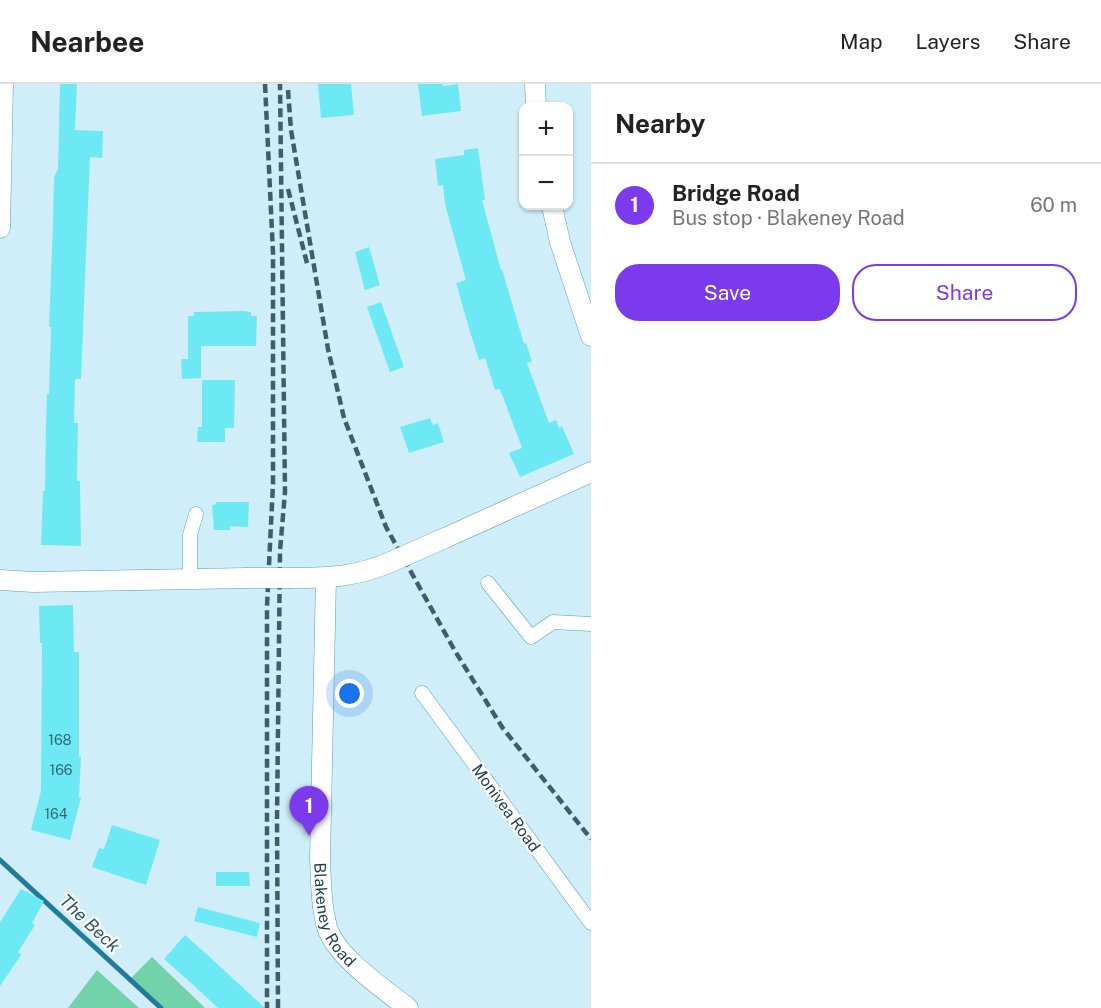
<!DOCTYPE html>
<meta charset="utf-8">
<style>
:root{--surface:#fff;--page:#f2f2f2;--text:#222;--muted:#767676;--line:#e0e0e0;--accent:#7c3aed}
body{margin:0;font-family:"Public Sans",sans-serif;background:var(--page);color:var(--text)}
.controls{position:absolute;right:18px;top:18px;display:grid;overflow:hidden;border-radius:12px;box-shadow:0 2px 4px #0004}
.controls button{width:54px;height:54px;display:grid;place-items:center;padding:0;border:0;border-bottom:2px solid var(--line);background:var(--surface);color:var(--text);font:30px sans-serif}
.you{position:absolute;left:350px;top:610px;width:21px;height:21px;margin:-15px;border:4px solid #fff;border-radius:50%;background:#1a73e8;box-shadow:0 0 0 9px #1a73e833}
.badge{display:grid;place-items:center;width:39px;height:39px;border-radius:50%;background:var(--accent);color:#fff;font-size:20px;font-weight:700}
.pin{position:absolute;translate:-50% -50px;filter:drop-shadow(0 2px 3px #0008)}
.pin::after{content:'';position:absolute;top:32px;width:21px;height:18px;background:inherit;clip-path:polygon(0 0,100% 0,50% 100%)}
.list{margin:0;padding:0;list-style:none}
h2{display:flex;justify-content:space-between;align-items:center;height:78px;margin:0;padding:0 24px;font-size:26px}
h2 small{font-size:20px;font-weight:400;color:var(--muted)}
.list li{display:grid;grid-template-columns:39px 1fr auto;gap:18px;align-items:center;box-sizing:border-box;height:84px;padding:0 24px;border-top:2px solid var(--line)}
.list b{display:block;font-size:22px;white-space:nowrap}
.list p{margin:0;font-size:20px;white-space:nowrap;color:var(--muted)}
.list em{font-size:20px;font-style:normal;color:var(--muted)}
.actions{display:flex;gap:12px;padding:18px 24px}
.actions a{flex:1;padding:14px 0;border:2px solid var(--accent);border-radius:24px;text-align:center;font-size:21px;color:var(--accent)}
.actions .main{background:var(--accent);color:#fff}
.map{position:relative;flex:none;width:591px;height:924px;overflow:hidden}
header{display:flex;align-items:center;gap:36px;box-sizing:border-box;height:84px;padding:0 30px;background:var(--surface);border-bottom:2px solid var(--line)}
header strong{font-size:28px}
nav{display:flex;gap:33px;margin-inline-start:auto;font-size:21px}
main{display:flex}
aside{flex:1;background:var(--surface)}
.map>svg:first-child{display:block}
</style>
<header>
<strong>Nearbee</strong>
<nav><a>Map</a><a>Layers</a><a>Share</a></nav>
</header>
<main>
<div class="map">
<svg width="591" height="924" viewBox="0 0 591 924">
<rect width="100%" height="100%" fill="#d0eefa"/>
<!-- green -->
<g fill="#72d2aa">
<polygon points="152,873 205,924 160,924 130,895"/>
<polygon points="97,886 139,924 68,924"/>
</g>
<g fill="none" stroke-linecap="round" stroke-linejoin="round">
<!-- stream -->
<polyline stroke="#207c9a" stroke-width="5" points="0,776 161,924"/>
</g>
<!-- building -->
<g fill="#6de9f6">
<polygon points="60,0 77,0 75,46 103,47 102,74 90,73 81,295 75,295 74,339 78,339 77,397 80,397 81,462 41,461 43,407 45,407 46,338 47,310 49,310 51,243 49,243 53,139 54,93 58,85"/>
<polygon points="318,0 351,0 354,31 321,34"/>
<polygon points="418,0 443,0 443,2 458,0 461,27 422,32"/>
<polygon points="478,64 485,116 482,116 501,186 502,185 524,260 526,259 532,277 527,279 549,339 556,336 559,344 562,342 574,370 520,393 509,369 522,364 500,305 495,306 485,274 479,276 471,251 456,199 466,196 445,120 443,101 438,102 435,75 464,71 464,66"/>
<polygon points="369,163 380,201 365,206 355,168"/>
<polygon points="381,218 404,283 390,288 367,223"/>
<polygon points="243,227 251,228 251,232 257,232 256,262 201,262 201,294 182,295 181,275 188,275 188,232 194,232 194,228"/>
<polygon points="202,296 235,296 234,344 225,344 225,358 197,358 198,343 202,343"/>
<polygon points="430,334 433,341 438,339 444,358 409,369 400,343"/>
<polygon points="216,418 249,418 248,443 230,442 230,446 214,446 212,421 215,421"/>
<polygon points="73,521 74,568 79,568 79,673 81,673 79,713 81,714 70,756 31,746 41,707 42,559 40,559 39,522"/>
<polygon points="112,741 160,756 146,801 92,783 99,764 104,765"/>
<polygon points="216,788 249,788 250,802 216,802"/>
<polygon points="21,805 44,817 32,839 35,841 18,868 21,871 0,902 0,838"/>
<polygon points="198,823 260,839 257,853 194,837"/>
<polygon points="185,851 212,875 265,924 218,924 191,899 164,875"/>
</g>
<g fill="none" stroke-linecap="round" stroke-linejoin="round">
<!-- street casing -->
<g stroke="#51a1be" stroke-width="15">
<g id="street">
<polyline points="190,495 190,451 196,430"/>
<polyline points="488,499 531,553 553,538 591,540"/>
<polyline points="422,609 591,839"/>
</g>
</g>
<!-- secondary casing -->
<g stroke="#51a1be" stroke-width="21">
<g id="secondary">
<polyline points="535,0 536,22"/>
<polyline points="552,122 560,158 591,252"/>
<polyline points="0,144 3,0"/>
<polyline points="445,454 591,388"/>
<path d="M291,494C329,494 357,493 393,477"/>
<path id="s1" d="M326,494L320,774C321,797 321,821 327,843C336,873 384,905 408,924"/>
<polyline points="0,496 33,498 247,494"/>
</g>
</g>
<!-- street -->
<use href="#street" stroke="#fff" stroke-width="14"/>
<!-- secondary -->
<use href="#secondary" stroke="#fff" stroke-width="20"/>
<!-- rail -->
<g stroke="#3d5e6a" stroke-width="4.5" stroke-dasharray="9 4.5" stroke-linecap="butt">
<polyline points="265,0 273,169 273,400 267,522 267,924"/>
<polyline points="288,6 291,46 328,265 344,334 386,443 455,567 502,643 591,755"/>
<polyline points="288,105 308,183"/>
<polyline points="278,924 277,736 280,467 285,408 280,0"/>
</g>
<!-- secondary-bridge casing -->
<g stroke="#51a1be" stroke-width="21" stroke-linecap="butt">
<g id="secondary-bridge">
<polyline points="393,477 445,454"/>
<polyline points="247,494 291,494"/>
</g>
</g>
<!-- secondary-bridge -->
<use href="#secondary-bridge" stroke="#fff" stroke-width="20"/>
</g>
<g text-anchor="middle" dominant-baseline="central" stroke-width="4.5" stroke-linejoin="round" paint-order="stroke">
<!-- number labels -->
<g font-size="14" fill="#306975">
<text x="60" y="656">168</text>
<text x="61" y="686">166</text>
<text x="56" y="730">164</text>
</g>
<!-- street labels -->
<g font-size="16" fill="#1c3e4a" stroke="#fff">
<text transform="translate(506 724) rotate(54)">Monivea Road</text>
<text stroke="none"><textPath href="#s1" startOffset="340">Blakeney Road</textPath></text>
</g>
<!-- water labels -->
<g font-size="18" font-style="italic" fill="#2a5767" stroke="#fff">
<text transform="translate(90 839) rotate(43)">The Beck</text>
</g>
</g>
</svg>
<div class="controls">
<button>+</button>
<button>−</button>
</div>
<div class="you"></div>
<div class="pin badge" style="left:309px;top:752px">1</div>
</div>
<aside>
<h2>Nearby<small></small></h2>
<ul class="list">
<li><span class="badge">1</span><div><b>Bridge Road</b><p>Bus stop · Blakeney Road</p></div><em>60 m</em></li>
</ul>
<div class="actions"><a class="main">Save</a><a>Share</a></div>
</aside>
</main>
